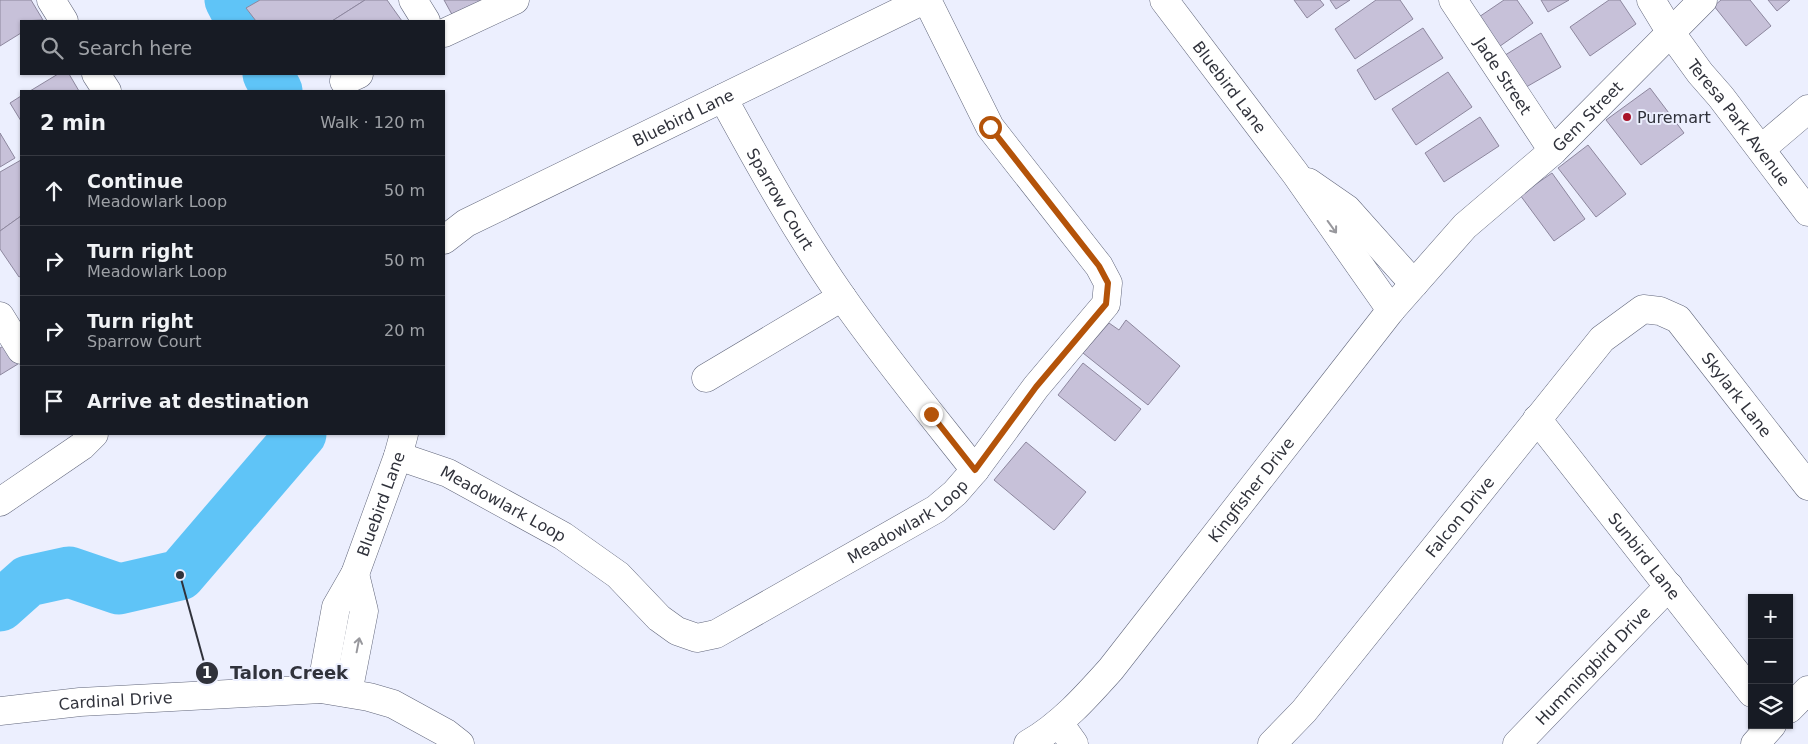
<!DOCTYPE html>
<meta charset="utf-8">
<style>
:root{--surface:#171b24;--page:#20242c;--text:#f1f3f6;--muted:#9ea1a6;--line:#363941}
body{margin:0;font-family:"DejaVu Sans",sans-serif;background:var(--page);color:var(--text)}
.controls{position:absolute;right:15px;bottom:15px;display:grid;overflow:hidden;border-radius:0px;box-shadow:0 1px 4px #0004}
.controls button{width:45px;height:45px;display:grid;place-items:center;padding:0;border:0;border-bottom:1px solid var(--line);background:var(--surface);color:var(--text);font:25px sans-serif}
.stop{position:absolute;width:15px;height:15px;margin:-11px;border:4px solid #b45309;border-radius:50%;background:#fff}
.stop.end{background:#b45309;border-color:#fff;box-shadow:0 1px 5px #0008}
.list{margin:0;padding:0;list-style:none}
h2{display:flex;justify-content:space-between;align-items:center;height:65px;margin:0;padding:0 20px;font-size:21px}
h2 small{font-size:16px;font-weight:400;color:var(--muted)}
.list li{display:grid;grid-template-columns:32px 1fr auto;gap:15px;align-items:center;box-sizing:border-box;height:70px;padding:0 20px;border-top:1px solid var(--line)}
.list b{display:block;font-size:19px;white-space:nowrap}
.list p{margin:0;font-size:16px;white-space:nowrap;color:var(--muted)}
.list em{font-size:16px;font-style:normal;color:var(--muted)}
.icon{flex:none;width:28px;height:28px;fill:none;stroke:currentColor;stroke-width:2;stroke-linecap:round;stroke-linejoin:round}
.map{position:relative;flex:none;width:1808px;height:744px;overflow:hidden}
.search{position:absolute;background:var(--surface);box-shadow:0 1px 4px #0004;left:20px;top:20px;width:425px;height:55px;display:flex;align-items:center;gap:12px;box-sizing:border-box;padding:0 18px;border-radius:0px;color:var(--muted);font-size:19px}
.panel{position:absolute;background:var(--surface);box-shadow:0 1px 4px #0004;left:20px;top:90px;width:425px;height:345px;border-radius:0px}
.map>svg:first-child{display:block}
</style>
<div class="map">
<svg width="1808" height="744" viewBox="0 0 1808 744">
<rect width="100%" height="100%" fill="#eceffe"/>
<g fill="none" stroke-linecap="round" stroke-linejoin="round">
<!-- river -->
<g stroke="#5fc4f7" stroke-width="51">
<polyline points="230,0 241,21"/>
<polyline points="268,74 277,91"/>
<polyline points="0,606 28,581 69,572 119,589 180,575 301,434"/>
</g>
</g>
<!-- building -->
<g fill="#c7c1d9" stroke="#8d879e">
<polygon points="0,0 31,0 43,20 21,21 21,33 0,46"/>
<polygon points="260,0 365,0 332,21 256,21 246,8"/>
<polygon points="365,0 387,0 402,21 332,21"/>
<polygon points="444,0 486,0 455,20"/>
<polygon points="1294,0 1320,0 1324,5 1307,18"/>
<polygon points="1330,0 1350,0 1336,9"/>
<polygon points="1376,0 1400,0 1413,19 1355,59 1335,29"/>
<polygon points="1504,0 1517,0 1533,23 1493,51 1473,21"/>
<polygon points="1541,0 1569,0 1548,12"/>
<polygon points="1609,0 1620,0 1636,24 1590,56 1570,27"/>
<polygon points="1721,0 1750,0 1771,26 1746,46 1714,6"/>
<polygon points="1768,0 1790,0 1777,11"/>
<polygon points="1423,28 1443,58 1375,100 1357,70"/>
<polygon points="1541,33 1561,67 1521,90 1502,57"/>
<polygon points="1448,72 1472,107 1416,145 1392,109"/>
<polygon points="58,74 69,74 79,91 30,91"/>
<polygon points="1650,88 1684,133 1641,165 1606,120"/>
<polygon points="21,96 21,121 10,103"/>
<polygon points="1480,117 1499,146 1444,182 1425,153"/>
<polygon points="0,133 15,158 0,167"/>
<polygon points="1588,145 1626,194 1596,217 1558,168"/>
<polygon points="21,160 21,216 0,231 0,172"/>
<polygon points="1552,173 1585,219 1554,241 1520,195"/>
<polygon points="21,216 21,276 19,277 0,249 0,231"/>
<polygon points="1126,320 1180,366 1148,405 1083,353 1109,323 1119,330"/>
<polygon points="7,344 18,364 0,375 0,348"/>
<polygon points="1083,363 1141,409 1115,441 1058,395"/>
<polygon points="1026,442 1086,492 1054,530 994,480"/>
</g>
<g fill="none" stroke-linecap="round" stroke-linejoin="round">
<!-- minor casing -->
<g stroke="#61667b" stroke-width="29">
<g id="minor">
<polyline points="51,0 64,21"/>
<polyline points="413,0 426,21"/>
<path id="s1" d="M1164,0L1295,173L1391,310"/>
<path id="s2" d="M1453,0L1553,151"/>
<path id="s3" d="M1651,0L1671,33L1700,73L1721,97L1808,212"/>
<polyline points="444,33 515,0"/>
<polyline points="96,74 107,91"/>
<polyline points="344,81 359,74"/>
<path id="s4" d="M723,98C760,166 798,234 842,297C884,357 930,413 975,470"/>
<polyline points="1761,149 1808,109"/>
<polyline points="1308,182 1347,209 1414,284"/>
<path id="s5" d="M444,240L466,223L924,0"/>
<polyline points="0,316 21,350"/>
<polyline points="706,378 842,297"/>
<path id="s6" d="M1537,419L1752,693"/>
<path id="s7" d="M398,456L448,473L563,536L618,575L659,618L677,631L697,638L716,634L936,509L955,493L975,470L1036,387L1106,304L1108,283L1099,266L990,127L927,0"/>
<polyline points="0,502 82,446 94,434"/>
<path id="s8" d="M321,689L336,607L355,574L398,456L404,434"/>
<polyline points="348,693 364,611 355,574"/>
<polyline points="1789,709 1808,690"/>
<path id="s9" d="M0,711L80,702L321,689L369,697L393,704L446,733L460,744"/>
<polyline points="1059,723 1074,744"/>
<path id="s10" d="M1028,744C1061,725 1086,697 1111,669L1391,310L1465,226L1553,151L1703,0"/>
<path id="s11" d="M1272,744L1304,711L1602,339L1643,309L1660,311L1678,319L1808,486"/>
<path id="s12" d="M1517,744L1669,586"/>
<polyline points="1755,744 1772,725"/>
</g>
</g>
<!-- minor -->
<use href="#minor" stroke="#fff" stroke-width="28"/>
</g>
<!-- one-way arrows -->
<defs><path id="oneway-shaft" d="M-6 0H5M1.5-3L5.5 0L1.5 3" fill="none" stroke-width="1.6" stroke-linecap="round" stroke-linejoin="round" transform="scale(1.25)"/></defs>
<g stroke="#98989d">
<use href="#oneway-shaft" transform="translate(1332 227) rotate(54)"/>
<use href="#oneway-shaft" transform="translate(358 645) rotate(-79)"/>
</g>
<g fill="none" stroke-linecap="round" stroke-linejoin="round">
<!-- route -->
<polyline stroke="#b45309" stroke-width="6" points="931,414 975,470 1036,387 1106,304 1108,283 1099,266 990,127"/>
</g>
<!-- markers -->
<circle fill="#a91329" stroke="#eceffe" stroke-width="2" cx="1627" cy="117" r="5"/>
<g text-anchor="middle" dominant-baseline="central" stroke-width="4" stroke-linejoin="round" paint-order="stroke">
<!-- street labels -->
<g font-size="16" fill="#30323b" stroke="#eceffe">
<text stroke="none"><textPath href="#s2" startOffset="91">Jade Street</textPath></text>
<text stroke="none"><textPath href="#s1" startOffset="109">Bluebird Lane</textPath></text>
<text stroke="none"><textPath href="#s10" startOffset="844">Gem Street</textPath></text>
<text stroke="none"><textPath href="#s5" startOffset="269">Bluebird Lane</textPath></text>
<text stroke="none"><textPath href="#s3" startOffset="151">Teresa Park Avenue</textPath></text>
<text stroke="none"><textPath href="#s4" startOffset="116">Sparrow Court</textPath></text>
<text stroke="none"><textPath href="#s11" startOffset="706">Skylark Lane</textPath></text>
<text stroke="none"><textPath href="#s10" startOffset="340">Kingfisher Drive</textPath></text>
<text stroke="none"><textPath href="#s8" startOffset="196">Bluebird Lane</textPath></text>
<text stroke="none"><textPath href="#s7" startOffset="116">Meadowlark Loop</textPath></text>
<text stroke="none"><textPath href="#s11" startOffset="295">Falcon Drive</textPath></text>
<text stroke="none"><textPath href="#s7" startOffset="596">Meadowlark Loop</textPath></text>
<text stroke="none"><textPath href="#s6" startOffset="174">Sunbird Lane</textPath></text>
<text stroke="none"><textPath href="#s12" startOffset="109">Hummingbird Drive</textPath></text>
<text stroke="none"><textPath href="#s9" startOffset="116">Cardinal Drive</textPath></text>
</g>
<!-- poi labels -->
<g font-size="16" fill="#30323b" stroke="#eceffe" text-anchor="start">
<text x="1637" y="117">Puremart</text>
</g>
</g>
<!-- callouts -->
<path fill="none" stroke="#30323b" stroke-width="2" d="M180 575L207 673"/>
<g fill="#30323b" stroke="#eceffe" stroke-width="2">
<circle cx="180" cy="575" r="5"/>
<circle cx="207" cy="673" r="12"/>
</g>
<g font-size="15" text-anchor="middle" font-weight="bold" fill="#fff">
<text x="207" y="678">1</text>
</g>
<g font-size="18" text-anchor="middle" font-weight="bold" fill="#30323b" stroke="#eceffe" stroke-width="4" stroke-linejoin="round" paint-order="stroke">
<text x="289" y="679">Talon Creek</text>
</g>
</svg>
<div class="controls">
<button>+</button>
<button>−</button>
<button><svg class="icon" aria-label="layers" viewBox="0 0 24 24"><path d="M12 4l9 5-9 5-9-5zM3 14l9 5 9-5"/></svg></button>
</div>
<div class="stop" style="left:990px;top:127px"></div>
<div class="stop end" style="left:931px;top:414px"></div>
<div class="search"><svg class="icon" aria-label="search" viewBox="0 0 24 24"><circle cx="10" cy="10" r="6"/><path d="M15 15l6 6"/></svg>Search here</div>
<section class="panel">
<h2>2 min<small>Walk · 120 m</small></h2>
<ul class="list">
<li><svg class="icon" aria-label="ahead" viewBox="0 0 24 24"><path d="M12 20V5M6 11l6-6 6 6"/></svg><div><b>Continue</b><p>Meadowlark Loop</p></div><em>50 m</em></li>
<li><svg class="icon" aria-label="right" viewBox="0 0 24 24"><path d="M7 20v-9h11M14 6l5 5-5 5"/></svg><div><b>Turn right</b><p>Meadowlark Loop</p></div><em>50 m</em></li>
<li><svg class="icon" aria-label="right" viewBox="0 0 24 24"><path d="M7 20v-9h11M14 6l5 5-5 5"/></svg><div><b>Turn right</b><p>Sparrow Court</p></div><em>20 m</em></li>
<li><svg class="icon" aria-label="arrive" viewBox="0 0 24 24"><path d="M6 21V4h12l-3 4 3 4H6"/></svg><div><b>Arrive at destination</b></div></li>
</ul>
</section>
</div>
